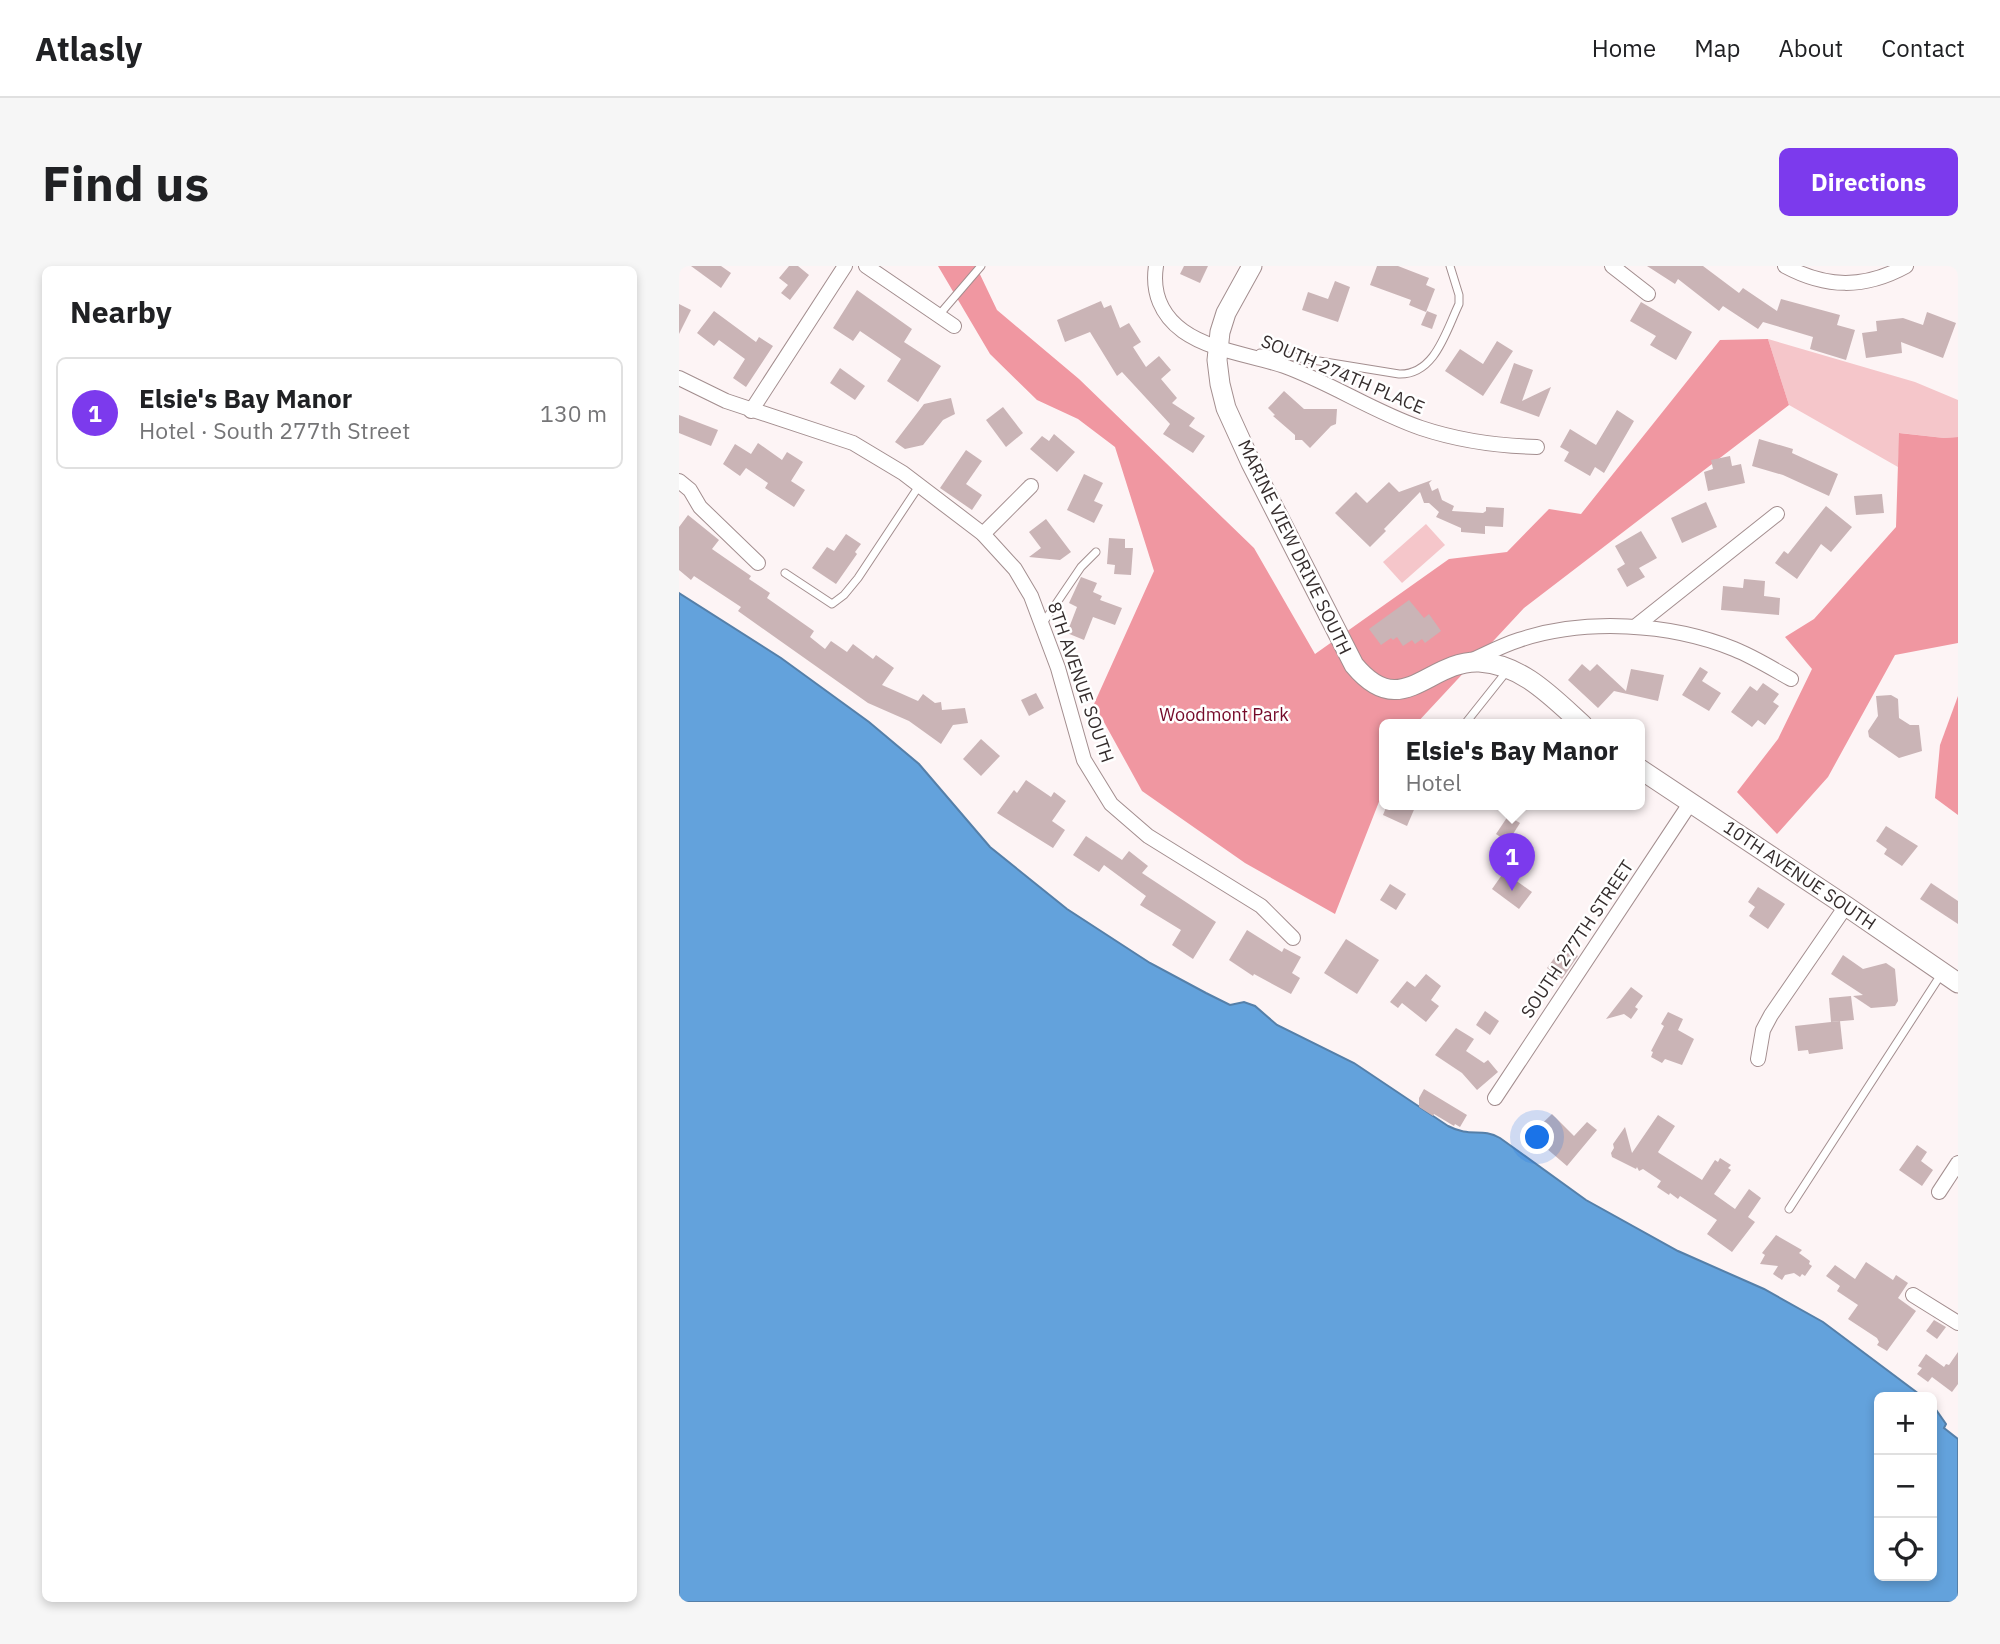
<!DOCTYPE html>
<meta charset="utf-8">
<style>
:root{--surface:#fff;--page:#f6f6f6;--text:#202124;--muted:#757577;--line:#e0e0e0;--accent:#7c3aed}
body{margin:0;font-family:"IBM Plex Sans",sans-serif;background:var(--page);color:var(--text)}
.controls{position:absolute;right:21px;bottom:21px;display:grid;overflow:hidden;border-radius:10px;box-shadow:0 4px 10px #0003}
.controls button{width:63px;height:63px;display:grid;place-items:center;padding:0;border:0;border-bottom:2px solid var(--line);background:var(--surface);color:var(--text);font:35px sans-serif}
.you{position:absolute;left:859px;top:872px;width:24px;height:24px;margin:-18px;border:5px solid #fff;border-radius:50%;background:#1a73e8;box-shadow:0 0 0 10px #1a73e833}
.badge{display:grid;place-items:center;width:46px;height:46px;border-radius:50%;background:var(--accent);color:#fff;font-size:23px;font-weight:700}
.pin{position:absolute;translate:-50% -58px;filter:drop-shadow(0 2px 4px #0008)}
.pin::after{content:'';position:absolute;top:37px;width:24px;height:21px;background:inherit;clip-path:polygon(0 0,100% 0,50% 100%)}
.popup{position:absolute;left:700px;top:453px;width:266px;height:91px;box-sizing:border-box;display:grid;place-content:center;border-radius:10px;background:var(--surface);filter:drop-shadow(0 2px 5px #0005);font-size:23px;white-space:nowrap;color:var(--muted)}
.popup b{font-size:26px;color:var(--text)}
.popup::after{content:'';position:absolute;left:50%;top:100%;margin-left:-14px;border:14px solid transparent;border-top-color:var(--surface)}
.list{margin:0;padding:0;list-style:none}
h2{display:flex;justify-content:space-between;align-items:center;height:91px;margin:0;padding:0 28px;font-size:30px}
h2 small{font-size:23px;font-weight:400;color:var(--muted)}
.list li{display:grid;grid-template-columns:46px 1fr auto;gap:21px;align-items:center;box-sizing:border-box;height:112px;margin:0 14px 14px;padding:0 14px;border:2px solid var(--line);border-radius:10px}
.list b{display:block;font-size:26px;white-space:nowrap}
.list p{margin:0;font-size:23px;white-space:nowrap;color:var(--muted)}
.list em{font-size:23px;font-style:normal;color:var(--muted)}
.icon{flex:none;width:38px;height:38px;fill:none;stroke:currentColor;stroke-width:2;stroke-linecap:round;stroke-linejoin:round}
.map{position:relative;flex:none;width:1279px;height:1336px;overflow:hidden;border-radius:10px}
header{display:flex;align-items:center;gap:42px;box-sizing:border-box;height:98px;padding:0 35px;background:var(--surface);border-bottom:2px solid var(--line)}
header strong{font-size:33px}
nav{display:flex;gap:38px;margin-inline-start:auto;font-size:24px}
.intro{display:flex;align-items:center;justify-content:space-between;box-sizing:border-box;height:168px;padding:0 42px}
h1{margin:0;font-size:49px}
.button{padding:18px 32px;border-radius:10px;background:var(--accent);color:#fff;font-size:24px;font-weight:700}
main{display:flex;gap:42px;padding:0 42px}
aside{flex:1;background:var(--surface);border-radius:10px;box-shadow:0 4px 10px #0003}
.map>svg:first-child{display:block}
</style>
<header>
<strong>Atlasly</strong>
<nav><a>Home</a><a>Map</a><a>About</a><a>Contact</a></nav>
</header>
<div class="intro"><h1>Find us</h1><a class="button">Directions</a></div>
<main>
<aside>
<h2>Nearby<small></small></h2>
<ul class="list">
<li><span class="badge">1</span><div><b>Elsie's Bay Manor</b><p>Hotel · South 277th Street</p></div><em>130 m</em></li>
</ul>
</aside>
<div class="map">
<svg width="1279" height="1336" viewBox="0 0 1279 1336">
<rect width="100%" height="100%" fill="#fdf4f5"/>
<!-- green -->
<g fill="#f5c6ca">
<polygon points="1089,73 1236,116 1279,134 1279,171 1265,172 1221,167 1219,201 1110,139"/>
<polygon points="747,258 766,279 723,317 704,296"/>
</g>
<!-- forest -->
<g fill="#f097a1">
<polygon points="259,0 297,0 318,44 400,113 575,282 636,388 770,293 828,286 870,243 902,248 1041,74 1089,73 1110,139 845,342 736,459 705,459 705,523 656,648 566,597 463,525 415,438 475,305 436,181 399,153 358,134 311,88"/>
<polygon points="1220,167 1265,172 1279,171 1279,377 1216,389 1149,511 1098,568 1058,526 1099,473 1133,403 1106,371 1135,353 1217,261"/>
<polygon points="1279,430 1279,549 1256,532 1261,479"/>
</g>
<!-- water -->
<path fill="#63a2dc" stroke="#557fa8" stroke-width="2" d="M0,327L102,392L190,456L240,498L311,581L388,643L471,697L527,727L551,739L565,736L576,740L598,759L675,797L769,860C792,872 802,861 821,872L907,934L999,985L1085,1023L1144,1056L1244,1131H1200V1310H1253V1138L1267,1158L1265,1162L1279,1173V1336H0Z"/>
<!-- building -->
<g fill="#cab4b6">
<polygon points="12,0 42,0 52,7 42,22"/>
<polygon points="110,0 119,0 130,9 111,34 102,27 109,19 100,12"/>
<polygon points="505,0 529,0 521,17 501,8"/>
<polygon points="698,0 719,0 750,12 747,19 756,23 747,46 730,39 732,34 691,19"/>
<polygon points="968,0 1024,0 1060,27 1064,22 1098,45 1102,33 1161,49 1158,59 1176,64 1167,94 1131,83 1134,71 1084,56 1079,63 1044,40 1040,45 999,13 996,18"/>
<polygon points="656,15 671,21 659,56 623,44 629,26 649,33"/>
<polygon points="178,24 233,63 225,76 262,100 239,136 208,115 222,93 181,65 174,75 154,62"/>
<polygon points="422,35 425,42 432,39 441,62 450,57 462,76 454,81 467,101 480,90 492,104 482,113 498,132 493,137 516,152 510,160 526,170 514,187 484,168 491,158 443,106 438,110 411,66 386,76 378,54"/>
<polygon points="962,36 1013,66 997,94 971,79 977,70 951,55"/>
<polygon points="0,38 12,44 0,68"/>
<polygon points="35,45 77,76 80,71 94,80 67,121 54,112 66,93 40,74 35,80 18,67"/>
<polygon points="748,45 758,49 753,63 742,59"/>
<polygon points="1248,46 1277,57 1264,92 1222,76 1223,87 1187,92 1183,67 1198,65 1197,55 1224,52 1244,59"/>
<polygon points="818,75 834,85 804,130 766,105 781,83 804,98"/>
<polygon points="835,97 854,104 843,135 872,121 860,151 821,137"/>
<polygon points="161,102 186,120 176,134 151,117"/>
<polygon points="605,125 625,143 658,143 657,158 652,160 631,182 623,174 616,174 616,169 594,150 596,149 589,142"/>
<polygon points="272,132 276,148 264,154 244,179 226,183 216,176 245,138"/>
<polygon points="324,141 344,167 327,181 307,154"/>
<polygon points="938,144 955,155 925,207 916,201 911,210 885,195 890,186 881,181 891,163 917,179"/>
<polygon points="0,149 39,164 32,180 0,167"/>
<polygon points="375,168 396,186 378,206 351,183 363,170 370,175"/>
<polygon points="1080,173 1114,183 1113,187 1159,208 1150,230 1104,209 1073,200"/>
<polygon points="79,177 103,194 108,186 124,196 112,215 126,224 115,241 86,222 89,217 67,202 61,210 44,198 56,178 72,188"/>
<polygon points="287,184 303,195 287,218 303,229 293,244 261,222"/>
<polygon points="1051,190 1053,200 1062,198 1066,217 1029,225 1025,206 1034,203 1032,194"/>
<polygon points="405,208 424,217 415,235 424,239 415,257 388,244"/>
<polygon points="753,214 750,217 753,225 759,222 763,234 775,240 773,245 804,247 807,245 807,241 825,242 824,261 806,260 806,268 782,266 782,262 757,251 760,246 750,237 745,237 741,226 705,263 707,265 691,281 656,247 677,226 688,237 710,216 720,226"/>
<polygon points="1203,228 1205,247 1177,249 1175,230"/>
<polygon points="1027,236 1038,261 1003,277 992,252"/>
<polygon points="1147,240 1173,261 1152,286 1142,278 1118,313 1096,297 1105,285 1109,288"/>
<polygon points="9,249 40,274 33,283 72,310 70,313 91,327 88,332 135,365 131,371 146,383 152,375 168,386 174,378 194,393 197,389 215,402 203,419 239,435 244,428 256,437 262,436 263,444 286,442 289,457 274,459 262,478 230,455 189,437 59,345 62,341 15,310 12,314 0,304 0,261"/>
<polygon points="367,253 392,286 381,294 350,291 362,282 350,266"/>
<polygon points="962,265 978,292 960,302 966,311 948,321 938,303 946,298 936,280"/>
<polygon points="167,268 182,278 176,286 178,288 157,318 133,302 148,281 155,285"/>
<polygon points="430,272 446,273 446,282 454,282 452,309 435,308 436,299 428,298"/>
<polygon points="402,311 418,317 414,326 423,330 421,334 443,342 436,359 414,351 405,374 388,367 398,341 390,337"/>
<polygon points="1065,313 1086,315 1085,330 1101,332 1100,349 1042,344 1044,320 1064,322"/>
<polygon points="730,334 745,352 750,348 762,365 746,377 743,373 736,378 733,374 724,380 718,371 714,374 712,372 702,379 690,363"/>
<polygon points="903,398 911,405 918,398 947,425 952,403 985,409 979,435 935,425 919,442 889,414"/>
<polygon points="1021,401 1029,406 1023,415 1042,427 1030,445 1003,429"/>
<polygon points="1084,417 1100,428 1094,436 1100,440 1086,459 1079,454 1073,461 1052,446 1071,420 1078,425"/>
<polygon points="357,427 365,442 350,450 342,434"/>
<polygon points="1212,429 1219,433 1220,452 1231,459 1240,459 1243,485 1220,492 1190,471 1189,465 1199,450 1197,430"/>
<polygon points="302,473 321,490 302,510 284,493"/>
<polygon points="347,514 372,531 375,526 387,535 373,555 386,564 374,582 318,547 335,524 338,527"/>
<polygon points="708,539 737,539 728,560 704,549"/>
<polygon points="829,550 841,557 829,576 817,568"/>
<polygon points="1207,560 1239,580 1223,600 1205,588 1208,583 1197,575"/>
<polygon points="407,570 443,594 450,585 469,600 463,607 537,656 514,693 493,679 502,664 461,639 467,630 425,599 420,606 394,589"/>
<polygon points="825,606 853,626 840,643 813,623"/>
<polygon points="1252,617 1279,635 1279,658 1241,633"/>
<polygon points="711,618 727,628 717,644 701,634"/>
<polygon points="1079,621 1106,638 1089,663 1070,650 1076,641 1069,636"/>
<polygon points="568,664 603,686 605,682 622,691 613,707 621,712 612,728 575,708 574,710 550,694"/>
<polygon points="667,673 700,694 678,728 645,707"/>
<polygon points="884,680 899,690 883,713 868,702"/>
<polygon points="1164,689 1184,703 1207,697 1216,703 1219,735 1216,740 1192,742 1174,730 1184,729 1152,708"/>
<polygon points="747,708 762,720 752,734 760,740 747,756 723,737 719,742 711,736 728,715 736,721"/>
<polygon points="952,721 964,730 956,741 959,743 952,753 945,748 927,753"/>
<polygon points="1172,730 1175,754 1152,756 1150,732"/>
<polygon points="806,745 820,755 811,769 797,759"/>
<polygon points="989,746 1004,753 999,764 1015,773 1003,799 986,793 983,797 972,791 974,786 972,785 985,760 982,758"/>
<polygon points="1161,755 1164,783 1130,788 1129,784 1119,785 1116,760"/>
<polygon points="777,762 795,773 787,785 805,797 809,794 819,806 798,824 783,807 756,789"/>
<polygon points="745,823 788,849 781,861 776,858 775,860 755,848 754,850 740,841 740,832"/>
<polygon points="873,848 895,870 908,856 918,864 888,900 867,882 865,884 850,870"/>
<polygon points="979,849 996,860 979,886 980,887 1023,914 1036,894 1039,896 1041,892 1052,899 1049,902 1052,904 1035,928 1056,943 1070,923 1082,932 1069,951 1076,956 1053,986 1028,968 1038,954 1001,930 999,933 991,927 990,929 978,921 982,915 964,903 960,905 958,901 957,903 933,891 932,887 935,882 934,878 946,861 953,887"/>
<polygon points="1238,879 1248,886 1242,895 1254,904 1243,920 1220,904"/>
<polygon points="1097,969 1123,984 1120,987 1131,995 1130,998 1133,1000 1126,1010 1123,1008 1121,1011 1115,1007 1106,1009 1103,1014 1094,1008 1099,1000 1081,998 1086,989 1083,987"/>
<polygon points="1187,996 1214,1014 1217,1009 1229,1017 1219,1032 1237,1045 1208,1085 1198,1079 1200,1076 1198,1072 1169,1053 1179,1039 1158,1025 1161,1020 1147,1010 1156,999 1176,1013"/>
<polygon points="1255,1054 1267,1061 1258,1073 1247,1065"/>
<polygon points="1279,1086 1279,1118 1273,1126 1253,1111 1249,1116 1238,1108 1243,1102 1239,1100 1247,1088 1265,1101 1267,1098 1270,1099"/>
</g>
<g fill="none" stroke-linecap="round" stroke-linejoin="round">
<!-- service casing -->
<g stroke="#a38e8f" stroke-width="9">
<g id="service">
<polyline points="260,49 302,0"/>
<path d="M581,87L603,89L720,108C756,109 767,65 780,38V29L771,0"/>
<polyline points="106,307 153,338 165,329 179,312 240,220"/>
<polyline points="364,357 402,301 417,286"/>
<polyline points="785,459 828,405"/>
<polyline points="1110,943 1263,707"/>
</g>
</g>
<!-- minor casing -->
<g stroke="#a38e8f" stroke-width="16">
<g id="minor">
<polyline points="187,0 275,60"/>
<path d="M477,0C473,26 482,49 504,65C532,85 573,89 605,100C652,117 695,146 742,162C778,174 819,180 858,181"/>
<polyline points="933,0 969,28"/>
<path d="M1106,0C1147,22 1185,23 1227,0"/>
<polyline points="0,112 47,135 174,177 224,207 304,268 336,303 352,330 379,402 405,494 432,538 469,570 582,640 614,672"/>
<polyline points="72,145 166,0"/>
<polyline points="0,215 11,224 21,241 79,297"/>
<polyline points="304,268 352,220"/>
<polyline points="957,360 1098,248"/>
<path d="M791,395C807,388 824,379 840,374C906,352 991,357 1055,383C1075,391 1094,403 1112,413"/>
<polyline points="1079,793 1084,764 1092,749 1167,640"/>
<polyline points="816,832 1012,536"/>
<polyline points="1260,926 1279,897"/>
<polyline points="1234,1029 1279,1057"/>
</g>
</g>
<!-- secondary casing -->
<g stroke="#a38e8f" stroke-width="21">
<g id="secondary">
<path d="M573,0L547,47L541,66L538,94L541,118L547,142L572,197L675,399C723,457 749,394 800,396C843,398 874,432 904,459"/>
<polyline points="961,503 1167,640 1279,717"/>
</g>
</g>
<!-- service -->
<use href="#service" stroke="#fff" stroke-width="7"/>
<!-- minor -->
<use href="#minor" stroke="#fff" stroke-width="14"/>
<!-- secondary -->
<use href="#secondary" stroke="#fff" stroke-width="19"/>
</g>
<g text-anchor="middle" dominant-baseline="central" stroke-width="5" stroke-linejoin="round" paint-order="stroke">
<!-- street labels -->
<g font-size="18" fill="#352d2d" stroke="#fff">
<text transform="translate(664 108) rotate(23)">SOUTH 274TH PLACE</text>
<text transform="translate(616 281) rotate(64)">MARINE VIEW DRIVE SOUTH</text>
<text transform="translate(402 416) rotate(71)">8TH AVENUE SOUTH</text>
<text transform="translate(1121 609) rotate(34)">10TH AVENUE SOUTH</text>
<text transform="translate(898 673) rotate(-56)">SOUTH 277TH STREET</text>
</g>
<!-- park labels -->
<g font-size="18" fill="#750929" stroke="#fff">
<text x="545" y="448">Woodmont Park</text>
</g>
</g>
</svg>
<div class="controls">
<button>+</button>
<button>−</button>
<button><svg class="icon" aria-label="locate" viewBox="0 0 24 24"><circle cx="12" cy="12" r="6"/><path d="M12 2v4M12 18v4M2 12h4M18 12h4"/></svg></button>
</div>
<div class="you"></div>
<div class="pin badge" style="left:833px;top:625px">1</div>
<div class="popup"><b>Elsie's Bay Manor</b>Hotel</div>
</div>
</main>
